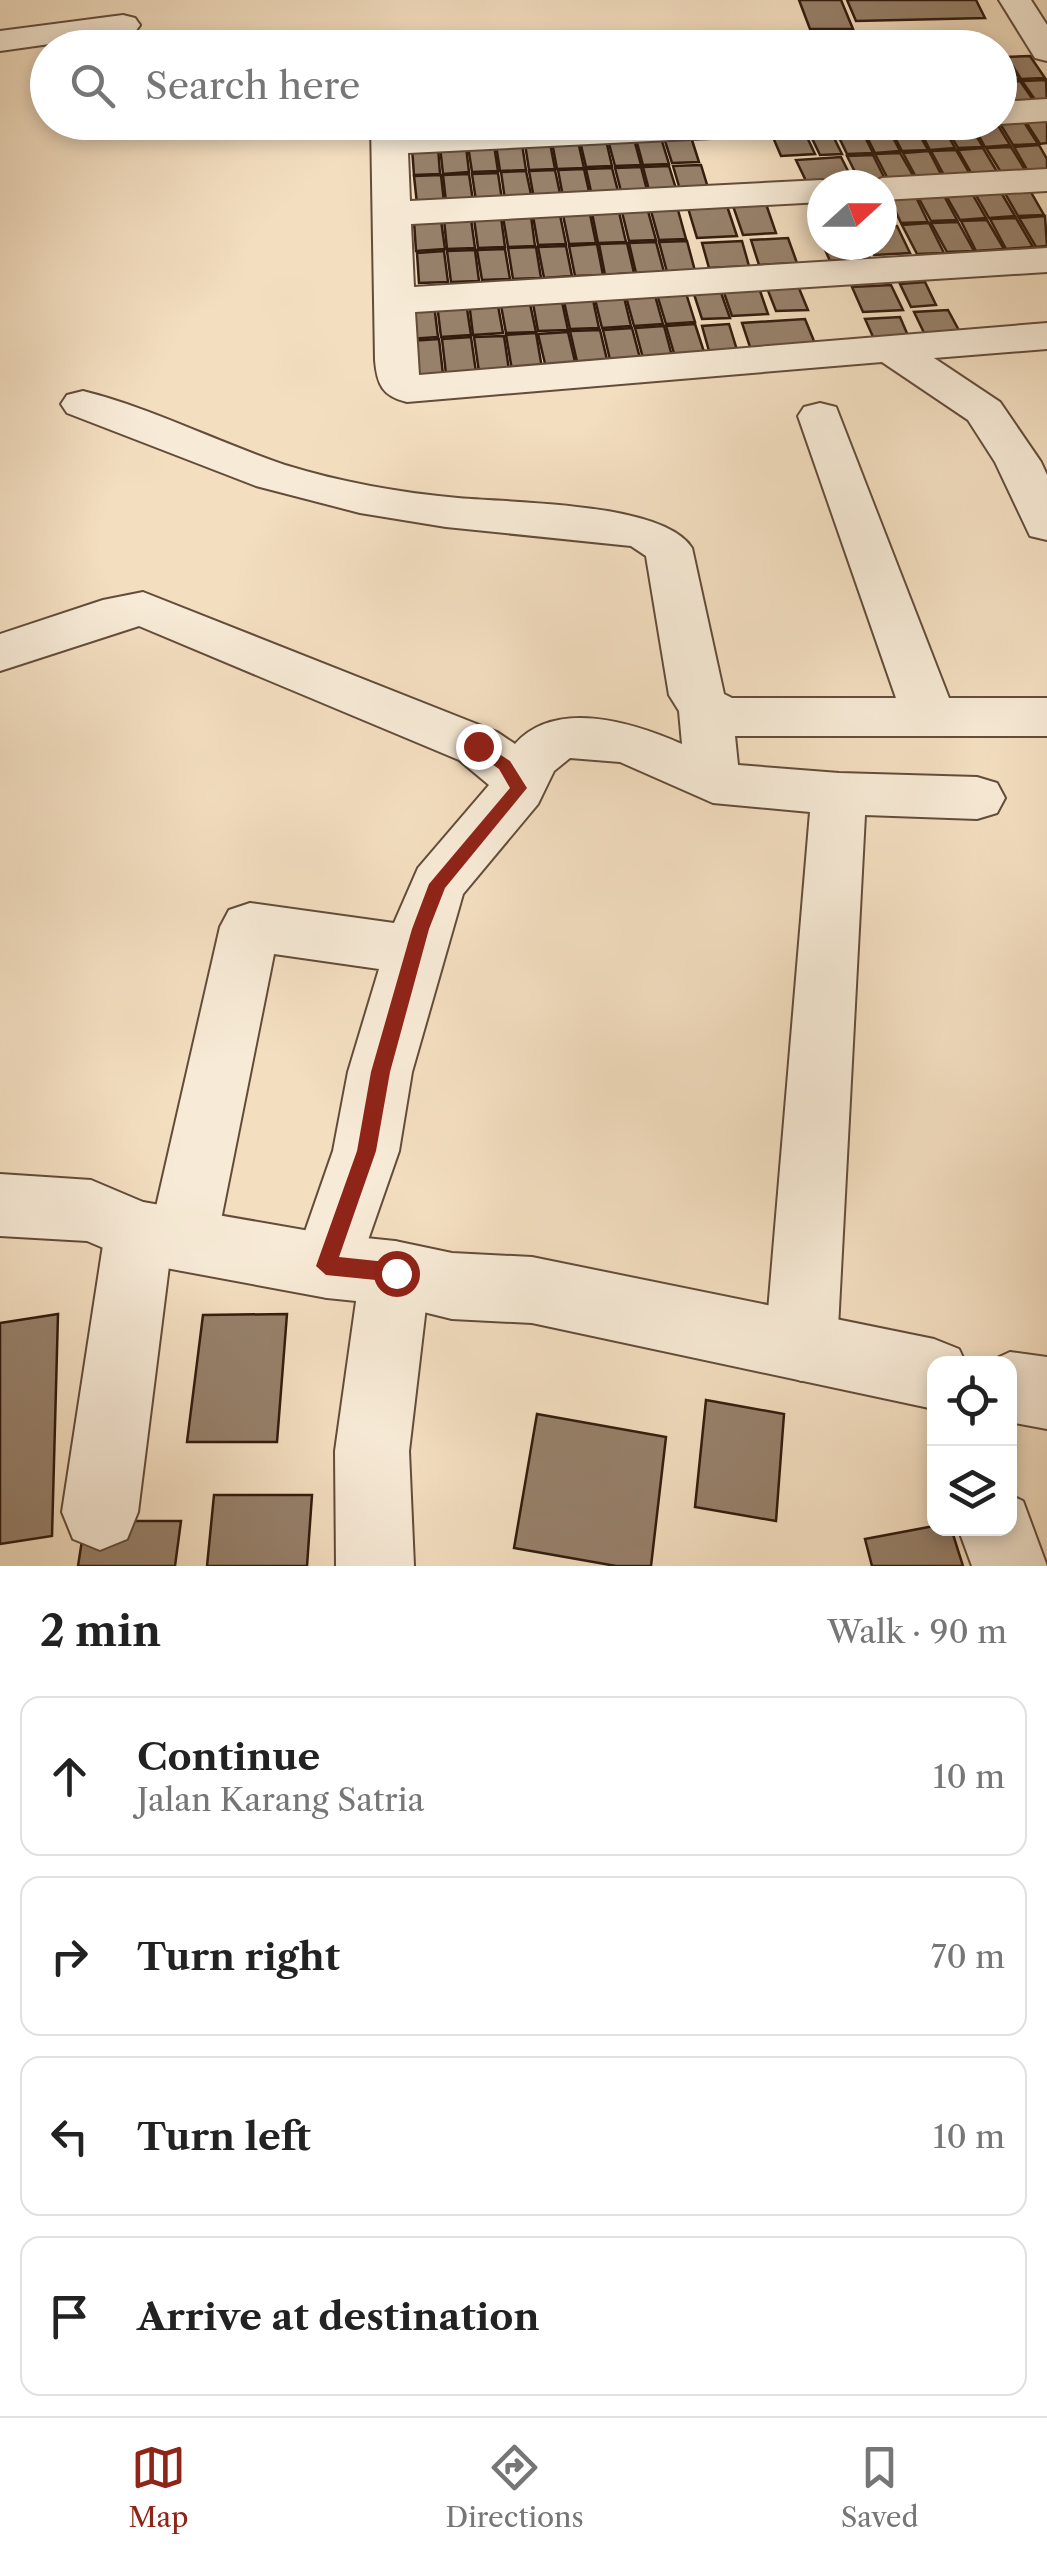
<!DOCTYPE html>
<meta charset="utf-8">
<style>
:root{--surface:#fff;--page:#f6f6f6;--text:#222;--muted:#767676;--line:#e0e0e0;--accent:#8f2418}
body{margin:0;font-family:"Libre Caslon Text",serif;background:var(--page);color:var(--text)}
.controls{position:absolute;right:30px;bottom:30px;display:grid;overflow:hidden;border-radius:20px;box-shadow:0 5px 15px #0003}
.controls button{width:90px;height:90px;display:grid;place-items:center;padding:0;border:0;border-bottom:2px solid var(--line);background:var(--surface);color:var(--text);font:50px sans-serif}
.compass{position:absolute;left:807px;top:170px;width:90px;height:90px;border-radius:50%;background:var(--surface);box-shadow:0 5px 15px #0003;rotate:69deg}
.stop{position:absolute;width:30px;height:30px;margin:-22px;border:8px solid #8f2418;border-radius:50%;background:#fff}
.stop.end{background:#8f2418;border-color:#fff;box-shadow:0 2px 10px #0008}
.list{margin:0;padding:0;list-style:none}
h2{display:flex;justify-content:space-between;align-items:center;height:130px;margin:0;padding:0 40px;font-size:42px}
h2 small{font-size:32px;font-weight:400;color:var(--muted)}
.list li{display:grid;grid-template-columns:65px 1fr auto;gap:30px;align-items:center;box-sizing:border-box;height:160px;margin:0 20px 20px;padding:0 20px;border:2px solid var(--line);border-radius:20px}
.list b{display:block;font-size:38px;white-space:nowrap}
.list p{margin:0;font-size:32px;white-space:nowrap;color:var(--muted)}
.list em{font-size:32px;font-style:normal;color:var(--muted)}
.icon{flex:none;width:55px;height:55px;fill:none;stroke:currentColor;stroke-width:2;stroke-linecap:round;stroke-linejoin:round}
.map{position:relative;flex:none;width:1047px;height:1566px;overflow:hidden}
.search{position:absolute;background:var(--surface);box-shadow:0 5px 15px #0003;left:30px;right:30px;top:30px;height:110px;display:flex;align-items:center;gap:25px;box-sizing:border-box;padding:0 35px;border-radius:55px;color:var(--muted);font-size:38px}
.sheet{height:850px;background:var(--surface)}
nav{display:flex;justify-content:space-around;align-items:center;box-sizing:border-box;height:140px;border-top:2px solid var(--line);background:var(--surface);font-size:28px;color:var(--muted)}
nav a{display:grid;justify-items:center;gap:5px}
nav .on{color:var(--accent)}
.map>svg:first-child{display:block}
</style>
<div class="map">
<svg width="1047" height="1566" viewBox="0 0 1047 1566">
<rect width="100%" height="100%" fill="#f3dec0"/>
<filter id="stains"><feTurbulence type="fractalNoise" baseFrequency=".002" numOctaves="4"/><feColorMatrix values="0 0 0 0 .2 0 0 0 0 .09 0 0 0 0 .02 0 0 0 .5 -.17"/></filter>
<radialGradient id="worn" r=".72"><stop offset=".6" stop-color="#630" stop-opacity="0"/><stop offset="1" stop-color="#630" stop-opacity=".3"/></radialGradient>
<!-- building -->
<g fill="#97816b" stroke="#331c0e" stroke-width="2.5">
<polygon points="799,0 841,0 853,29 810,29"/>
<polygon points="847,0 976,0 985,18 856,21"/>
<polygon points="1030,56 1045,78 1021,79 1007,57"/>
<polygon points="1000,57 1005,57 1020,79 1000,81"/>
<polygon points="1046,80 1047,104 1038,104 1022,81"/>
<polygon points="1020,81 1036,104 1011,105 1000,87 1000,82"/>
<polygon points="1047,117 1047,143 1040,144 1024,119"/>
<polygon points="1022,119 1038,144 1013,145 999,122"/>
<polygon points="968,122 983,147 958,148 943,123"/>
<polygon points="971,122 996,122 1010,145 985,147"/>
<polygon points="941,123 955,148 930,150 917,125"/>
<polygon points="914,125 928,150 902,151 889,126"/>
<polygon points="887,126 900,151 875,153 862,127"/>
<polygon points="860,127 873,153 847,154 835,129"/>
<polygon points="808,130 830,130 842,154 820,155"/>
<polygon points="805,133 815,154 781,156 772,135"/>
<polygon points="691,137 699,162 672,163 664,138"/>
<polygon points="661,138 669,164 643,165 636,139"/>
<polygon points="634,139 641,165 615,166 608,140"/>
<polygon points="606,140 612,166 586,167 580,141"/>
<polygon points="578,141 584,168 557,169 552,142"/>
<polygon points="550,143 555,169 529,170 525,144"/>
<polygon points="522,144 526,170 500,171 496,145"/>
<polygon points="494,145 498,171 472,172 468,146"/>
<polygon points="1039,145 1047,159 1047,172 1029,173 1014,147"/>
<polygon points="466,146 469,172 443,174 440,147"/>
<polygon points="438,147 440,174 414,175 412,148"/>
<polygon points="1011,147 1027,173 1002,174 986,148"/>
<polygon points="983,148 999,175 973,176 958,150"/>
<polygon points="956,150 971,176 945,177 931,151"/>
<polygon points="929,151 943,178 917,179 903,153"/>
<polygon points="900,153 915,179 889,181 875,154"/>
<polygon points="873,155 886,181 860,182 847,156"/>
<polygon points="841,157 853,181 807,183 796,160"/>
<polygon points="701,165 709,191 681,193 673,166"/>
<polygon points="669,166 677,192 650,194 643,167"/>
<polygon points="641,167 648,194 622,195 615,168"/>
<polygon points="612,168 619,195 592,196 586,169"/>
<polygon points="584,169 590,196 563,197 558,170"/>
<polygon points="555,170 561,198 534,199 529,171"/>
<polygon points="526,171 532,199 505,200 501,172"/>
<polygon points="498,173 502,200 476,201 472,174"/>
<polygon points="469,174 473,201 446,202 443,175"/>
<polygon points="441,175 444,202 417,204 414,176"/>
<polygon points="1028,187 1044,215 1018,216 1002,188"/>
<polygon points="999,189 1015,216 989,218 973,190"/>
<polygon points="970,190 986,218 960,220 944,192"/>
<polygon points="942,192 957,220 931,221 916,193"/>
<polygon points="914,193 928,222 901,223 888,195"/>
<polygon points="766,204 776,233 743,235 733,206"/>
<polygon points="727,206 737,236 697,238 688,208"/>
<polygon points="678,210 686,239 659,240 651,211"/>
<polygon points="648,211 656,240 629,241 622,212"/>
<polygon points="619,212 626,242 598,243 592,213"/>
<polygon points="590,214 596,243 569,244 563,215"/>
<polygon points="560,215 566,244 538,245 533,216"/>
<polygon points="531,216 535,246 508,247 503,217"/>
<polygon points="1045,216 1047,246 1036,247 1019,218"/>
<polygon points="501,217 505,247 478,248 474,219"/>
<polygon points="1016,218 1033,247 1006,249 990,219"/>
<polygon points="471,219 475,248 447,249 444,220"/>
<polygon points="441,220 445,249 416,251 414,221"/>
<polygon points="987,220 1004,249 976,251 961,221"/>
<polygon points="958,222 974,251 947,252 931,223"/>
<polygon points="929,223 944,253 917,254 902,225"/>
<polygon points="897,226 910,253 874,255 870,245 882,245 882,227"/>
<polygon points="788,238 797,263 759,265 751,240"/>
<polygon points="687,241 695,271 667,272 659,242"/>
<polygon points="742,241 749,266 709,268 702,243"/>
<polygon points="656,242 664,272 636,273 629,243"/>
<polygon points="627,243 634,273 605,275 599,244"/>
<polygon points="597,244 603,275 575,276 569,246"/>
<polygon points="823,245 863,245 870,259 830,261"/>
<polygon points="566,246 572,276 544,278 538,247"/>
<polygon points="536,247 541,278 513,279 508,248"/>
<polygon points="505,249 510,279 482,280 477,250"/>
<polygon points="475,250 479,281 451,282 447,251"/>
<polygon points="444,251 448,282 419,283 417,253"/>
<polygon points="796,281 808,310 776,311 765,283"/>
<polygon points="925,282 936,305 911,307 900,284"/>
<polygon points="758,285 768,314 732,316 722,287"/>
<polygon points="891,285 903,310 863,312 852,287"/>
<polygon points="719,287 730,318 702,319 692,288"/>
<polygon points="685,290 695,322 666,324 656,291"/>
<polygon points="654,292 663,324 634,326 625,293"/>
<polygon points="623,293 631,326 602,328 594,295"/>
<polygon points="592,295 599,328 570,329 563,297"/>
<polygon points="561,297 568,330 538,331 532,298"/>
<polygon points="529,299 536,332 506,333 500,300"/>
<polygon points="497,300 503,333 473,335 469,302"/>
<polygon points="466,302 471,335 441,337 437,304"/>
<polygon points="434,304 438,337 409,339 406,306"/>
<polygon points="948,310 962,336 926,337 914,312"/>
<polygon points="900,317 909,338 874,339 865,319"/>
<polygon points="805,319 816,346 751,350 742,323"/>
<polygon points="695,324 706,358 676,360 666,326"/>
<polygon points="729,324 737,350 709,351 702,326"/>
<polygon points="664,326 673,360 644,362 635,328"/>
<polygon points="632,328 641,362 611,364 603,330"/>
<polygon points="600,330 608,364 578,366 570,331"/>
<polygon points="568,332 576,366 546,368 538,334"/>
<polygon points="536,333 542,368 512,370 506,335"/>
<polygon points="504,336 509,370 479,372 474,337"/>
<polygon points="471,337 476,372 446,374 442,339"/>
<polygon points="439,339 443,374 413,376 409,341"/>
<polygon points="58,1314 52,1536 0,1544 0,1323"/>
<polygon points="287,1314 277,1442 187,1442 203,1315"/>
<polygon points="706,1400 784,1414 776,1521 695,1507"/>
<polygon points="537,1414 666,1437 651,1566 616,1566 514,1548"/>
<polygon points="214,1495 312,1495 307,1566 207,1566"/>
<polygon points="85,1521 181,1521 175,1566 78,1566"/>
<polygon points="934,1526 951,1528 963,1566 872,1566 865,1539"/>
</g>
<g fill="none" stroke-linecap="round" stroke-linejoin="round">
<!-- minor casing -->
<g stroke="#634c3a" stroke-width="4">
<g id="minor">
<polygon points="999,0 1031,0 1047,25 1047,61 1035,58"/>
<polygon points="123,15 135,18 140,25 135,32 0,51 0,31"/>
<polygon points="1047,99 1047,121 1000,124 995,122 1000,122 1000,102"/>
<path d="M371,122H407V131L585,122H832L827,130L814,133L408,153L410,201L822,180L837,185H822V202L411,224L414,287L1047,248V272L415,312L419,375L1047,323V349L934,358L1000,402L1041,462L1047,475V540L1030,536L995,462L968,420L882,362L407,402C382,396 377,384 375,360Z"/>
<polygon points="1047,169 1047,191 882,200 882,185 866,185 882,178"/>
<path d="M83,391C152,408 217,442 285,465C340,482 401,493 458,498C512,503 663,502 692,548L724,694L732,698H896L798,416L804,407L820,403L836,407L949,698H1047V736H735L738,765L839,773L977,777L997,783L1005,798L997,813L977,819L865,815L837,1347L826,1371L801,1381L776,1371L765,1347L810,812L713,803L620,762L570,758L554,771L538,804L463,894L412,1072L399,1151L351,1289L327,1298L303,1289L293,1266L333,1151L348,1072L379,969L274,954L217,1240L207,1262L183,1271L169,1266L138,1512L127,1539L100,1550L73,1539L62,1512L105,1232L115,1210L139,1201L156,1207L220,927L229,910L250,903L394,923L418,868L489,785L459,760L139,626L0,671V634L103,600L143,592L497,732L515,744C556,698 634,723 682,744L679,711L669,695L646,556L631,546L446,527L360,513L256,486L67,413L61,404L67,395Z"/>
<polygon points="395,1241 419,1250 430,1273 409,1451 414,1566 336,1566 335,1451 360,1273 371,1250"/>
<polygon points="1010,1495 1023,1501 1047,1566 972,1566 958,1528 1010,1528"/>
</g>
</g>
<!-- tertiary casing -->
<g stroke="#634c3a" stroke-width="4">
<g id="tertiary">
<polygon points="0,1174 91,1180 143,1202 327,1234 395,1241 452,1253 532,1257 934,1339 959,1349 966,1364 934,1364 934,1409 532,1323 452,1319 395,1305 327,1298 139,1263 87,1241 0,1236"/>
<polygon points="1010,1352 1047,1357 1047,1429 1010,1422 1010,1364 984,1364"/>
</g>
</g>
<!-- minor -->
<use href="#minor" fill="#f7ead6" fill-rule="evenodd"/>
<!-- tertiary -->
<use href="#tertiary" fill="#f7ead6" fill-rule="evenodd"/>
</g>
<!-- route -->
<polygon fill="#8f2418" points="478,740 510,761 527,788 445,888 429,929 390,1072 376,1151 339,1257 396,1263 406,1273 396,1282 326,1275 316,1266 357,1151 371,1072 412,929 429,884 510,788 499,769 472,750 472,742"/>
<rect width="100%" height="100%" filter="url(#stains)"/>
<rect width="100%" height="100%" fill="url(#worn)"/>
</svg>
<div class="controls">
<button><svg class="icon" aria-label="locate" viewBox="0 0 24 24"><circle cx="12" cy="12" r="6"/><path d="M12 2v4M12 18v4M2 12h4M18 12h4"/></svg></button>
<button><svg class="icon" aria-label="layers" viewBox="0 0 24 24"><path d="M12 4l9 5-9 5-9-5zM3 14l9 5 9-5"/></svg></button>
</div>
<svg class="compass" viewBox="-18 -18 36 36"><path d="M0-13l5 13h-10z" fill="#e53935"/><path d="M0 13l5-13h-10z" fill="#767676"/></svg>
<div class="stop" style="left:396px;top:1273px"></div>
<div class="stop end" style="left:478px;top:746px"></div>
<div class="search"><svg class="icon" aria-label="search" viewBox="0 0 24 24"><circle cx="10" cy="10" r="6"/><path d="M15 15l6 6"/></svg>Search here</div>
</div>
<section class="sheet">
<h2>2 min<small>Walk · 90 m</small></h2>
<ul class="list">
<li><svg class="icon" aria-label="ahead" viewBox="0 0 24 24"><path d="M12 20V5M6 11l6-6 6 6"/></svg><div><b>Continue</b><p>Jalan Karang Satria</p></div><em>10 m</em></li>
<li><svg class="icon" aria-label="right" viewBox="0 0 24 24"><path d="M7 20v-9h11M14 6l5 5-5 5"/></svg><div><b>Turn right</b></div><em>70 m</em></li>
<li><svg class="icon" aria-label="left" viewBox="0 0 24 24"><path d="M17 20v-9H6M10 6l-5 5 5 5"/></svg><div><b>Turn left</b></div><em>10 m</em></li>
<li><svg class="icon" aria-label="arrive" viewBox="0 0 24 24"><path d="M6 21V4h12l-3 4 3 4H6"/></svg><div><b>Arrive at destination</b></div></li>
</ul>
</section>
<nav>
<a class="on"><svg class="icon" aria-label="map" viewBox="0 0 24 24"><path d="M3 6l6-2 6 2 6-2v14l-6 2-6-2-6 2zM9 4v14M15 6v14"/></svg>Map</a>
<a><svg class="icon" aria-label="directions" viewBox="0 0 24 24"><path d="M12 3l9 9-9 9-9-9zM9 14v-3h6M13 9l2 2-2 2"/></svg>Directions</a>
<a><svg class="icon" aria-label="saved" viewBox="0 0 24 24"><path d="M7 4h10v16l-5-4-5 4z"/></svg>Saved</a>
</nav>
